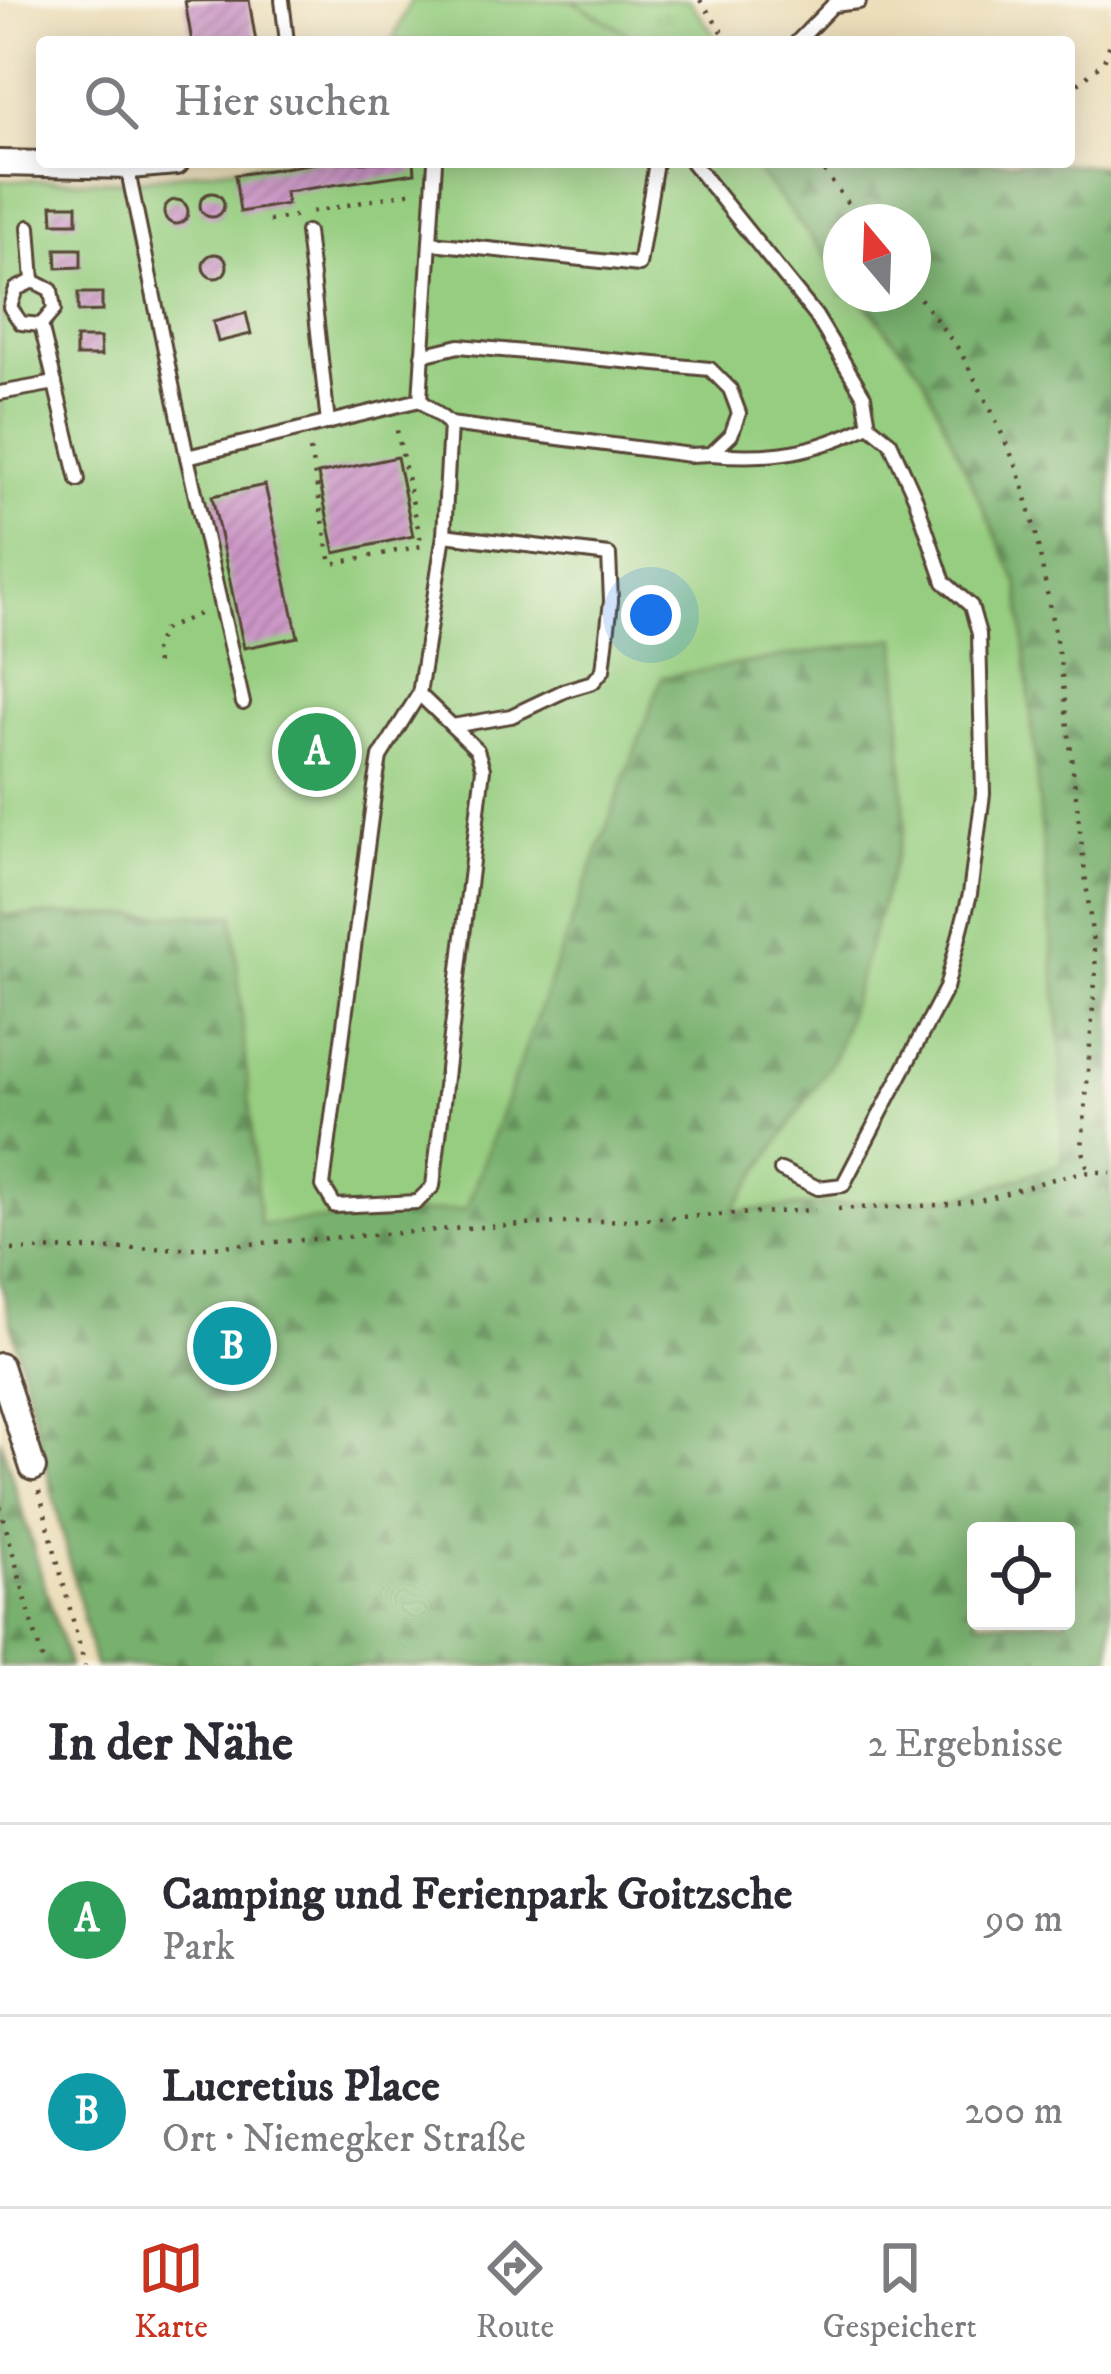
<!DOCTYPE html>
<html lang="de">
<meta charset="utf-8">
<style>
:root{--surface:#fff;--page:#f2f2f3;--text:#2b2b33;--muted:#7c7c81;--line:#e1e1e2;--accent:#c8321e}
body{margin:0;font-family:"IM FELL DW Pica",serif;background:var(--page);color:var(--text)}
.controls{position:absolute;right:36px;bottom:36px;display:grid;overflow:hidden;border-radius:12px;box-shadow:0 6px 30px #0003}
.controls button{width:108px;height:108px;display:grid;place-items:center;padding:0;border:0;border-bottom:3px solid var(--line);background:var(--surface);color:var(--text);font:60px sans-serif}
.compass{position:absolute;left:823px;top:204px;width:108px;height:108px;border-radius:50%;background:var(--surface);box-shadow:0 6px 30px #0003;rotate:341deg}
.you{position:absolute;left:651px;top:615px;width:42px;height:42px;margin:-30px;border:9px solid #fff;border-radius:50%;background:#1a73e8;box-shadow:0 0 0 18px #1a73e833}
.badge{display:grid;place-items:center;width:78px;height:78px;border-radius:50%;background:var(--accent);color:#fff;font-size:39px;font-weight:700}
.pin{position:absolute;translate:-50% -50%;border:6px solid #fff;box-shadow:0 3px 12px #0006}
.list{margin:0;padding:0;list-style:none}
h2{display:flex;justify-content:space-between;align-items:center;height:156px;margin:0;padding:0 48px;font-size:51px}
h2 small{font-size:39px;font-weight:400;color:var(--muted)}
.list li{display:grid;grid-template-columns:78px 1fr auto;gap:36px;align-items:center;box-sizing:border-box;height:192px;padding:0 48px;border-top:3px solid var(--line)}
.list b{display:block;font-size:45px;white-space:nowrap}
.list p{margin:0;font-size:39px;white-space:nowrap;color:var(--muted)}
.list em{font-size:39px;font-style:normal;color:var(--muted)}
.icon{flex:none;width:66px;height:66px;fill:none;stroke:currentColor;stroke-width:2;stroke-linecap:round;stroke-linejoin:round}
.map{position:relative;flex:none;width:1111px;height:1666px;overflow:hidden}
.search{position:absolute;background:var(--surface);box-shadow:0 6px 30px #0003;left:36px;right:36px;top:36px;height:132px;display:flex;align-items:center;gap:30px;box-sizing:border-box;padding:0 42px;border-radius:12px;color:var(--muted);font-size:45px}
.sheet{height:540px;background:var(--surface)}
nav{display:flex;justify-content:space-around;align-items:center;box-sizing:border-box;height:168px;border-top:3px solid var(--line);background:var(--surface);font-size:33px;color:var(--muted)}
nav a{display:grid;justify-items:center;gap:6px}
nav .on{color:var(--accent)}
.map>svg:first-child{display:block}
</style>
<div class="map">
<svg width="1111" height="1666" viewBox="0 0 1111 1666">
<defs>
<pattern id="grass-tufts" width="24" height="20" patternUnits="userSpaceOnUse" patternTransform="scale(3)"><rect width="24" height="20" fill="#96cd80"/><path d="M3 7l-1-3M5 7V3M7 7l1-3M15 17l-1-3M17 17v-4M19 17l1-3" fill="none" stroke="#82b06e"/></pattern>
<pattern id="forest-firs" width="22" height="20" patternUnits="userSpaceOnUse" patternTransform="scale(3)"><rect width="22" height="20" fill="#78b06e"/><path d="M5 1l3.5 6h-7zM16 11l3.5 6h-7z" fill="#648f5a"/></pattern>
<pattern id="building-hatch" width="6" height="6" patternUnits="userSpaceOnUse" patternTransform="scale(3)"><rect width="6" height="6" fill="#cc96c7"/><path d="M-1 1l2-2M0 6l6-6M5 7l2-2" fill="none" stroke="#a77ba1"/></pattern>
</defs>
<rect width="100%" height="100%" fill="#fbf7ec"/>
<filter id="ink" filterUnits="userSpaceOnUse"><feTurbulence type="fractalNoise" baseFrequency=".00833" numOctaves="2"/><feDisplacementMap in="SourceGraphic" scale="24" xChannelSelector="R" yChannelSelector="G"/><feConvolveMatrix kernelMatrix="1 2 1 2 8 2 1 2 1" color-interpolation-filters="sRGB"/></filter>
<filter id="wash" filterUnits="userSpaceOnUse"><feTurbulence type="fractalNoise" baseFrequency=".004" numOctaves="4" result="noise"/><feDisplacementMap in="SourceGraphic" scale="48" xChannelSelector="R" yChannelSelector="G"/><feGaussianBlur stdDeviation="2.7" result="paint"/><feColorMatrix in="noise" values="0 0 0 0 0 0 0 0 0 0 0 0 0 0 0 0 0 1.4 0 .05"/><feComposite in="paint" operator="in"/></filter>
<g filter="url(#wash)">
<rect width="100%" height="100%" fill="#ecdeba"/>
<!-- grass -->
<polygon fill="url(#grass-tufts)" stroke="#687c4f" stroke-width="3" points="571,0 689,0 719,42 641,42"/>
<!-- forest -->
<g fill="url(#forest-firs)" stroke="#5a6d46" stroke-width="3" fill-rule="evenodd">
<path d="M750,162H1038L1111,167V1666H95L0,1279V915L234,914L260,1224L465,1209L662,676L897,638L905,827L836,1055L734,1210L963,1196L1061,1043L1019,586L921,372L857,294H913V222H841V275ZM976,1531H1066V1621H976Z"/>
<polygon points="0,1438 69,1666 0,1666"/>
</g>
<!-- green -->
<g fill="#96cd80" stroke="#687c4f" stroke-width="3">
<polygon points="411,0 571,0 641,42 392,42"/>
<polygon points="273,162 750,162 841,275 841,294 857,294 921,372 1019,586 1061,1043 1062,1164 963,1196 733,1211 836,1055 905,827 897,638 662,677 466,1209 260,1225 233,915 0,915 0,180 130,181"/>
</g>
<g id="blocks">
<!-- building -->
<g fill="url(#building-hatch)">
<polygon points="249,0 256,42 192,42 185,1"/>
<polygon points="323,162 414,162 415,173 285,192 287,204 240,212 235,175"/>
<circle cx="212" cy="205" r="12"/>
<circle cx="176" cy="212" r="12"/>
<polygon points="52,205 77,205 77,223 53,223"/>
<polygon points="56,249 81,249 81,267 57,268"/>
<circle cx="215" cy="266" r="12"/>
<polygon points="78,293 102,293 102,311 78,312"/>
<polygon points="246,313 251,334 218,342 213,322"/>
<polygon points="76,338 100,338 101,356 76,356"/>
<polygon points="397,457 413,536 335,553 318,474"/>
<polygon points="265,485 298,637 244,648 212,496"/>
</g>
</g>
</g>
<g filter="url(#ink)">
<use href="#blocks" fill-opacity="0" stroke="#564535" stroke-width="3"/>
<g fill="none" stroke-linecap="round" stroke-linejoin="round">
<!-- lane casing -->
<g stroke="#564535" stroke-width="18">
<g id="lane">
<polyline points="282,0 287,42"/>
<polyline points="797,42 833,5 859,2"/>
<polyline points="692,162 816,316 864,396 869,425 890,442 915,497 944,582 971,606 979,634 983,794 970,894 946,988 843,1185 818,1188 781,1170"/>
<polyline points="130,166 130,181 187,457 420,400"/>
<polyline points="29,227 33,281"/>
<polyline points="307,232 328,423"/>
<polyline points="432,243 639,265 656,162"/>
<polygon points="33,281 51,290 54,310 41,325 21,323 10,307 16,289"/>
<polyline points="41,325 78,480"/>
<polyline points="0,393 55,383"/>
<polyline points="420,400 450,424 690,455 711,454 731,435 739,413 730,389 710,369 459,346 422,355"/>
<polyline points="420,400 435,162"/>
<path d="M711,454C773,459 813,453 869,425"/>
<polyline points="187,457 243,703"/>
<polyline points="444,535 609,555 611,601 603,670 593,682 566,690 511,716 452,726"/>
<polyline points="419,694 380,757 375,787 323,1186 335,1206 417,1202 433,1186 483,769 477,750 419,694 444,535 450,424"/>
</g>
</g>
<!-- street casing -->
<g stroke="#564535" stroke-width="30">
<g id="street">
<polyline points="0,163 130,166 176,162"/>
<polyline points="0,1366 33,1468"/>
</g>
</g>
<!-- path -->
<g stroke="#564535" stroke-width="4.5" stroke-dasharray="3 9" stroke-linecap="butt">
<polyline points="700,0 729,42"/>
<polyline points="1069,92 1104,61 1111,41"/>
<polyline points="817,162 862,222"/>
<polyline points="312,212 413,192"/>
<polyline points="269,221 295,216"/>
<polyline points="913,289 960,351 991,410 1019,472 1036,534 1061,667 1096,968 1082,1148 1088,1169"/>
<polyline points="310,450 331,564 422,546 396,426"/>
<polyline points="156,664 154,651 163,630 201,613"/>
<path d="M838,1209C882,1206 929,1208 972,1201C1016,1195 1070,1166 1111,1173"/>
<polyline points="0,1250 194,1248 465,1228 815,1210"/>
<polyline points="39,1491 85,1666"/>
<polyline points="0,1506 44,1666"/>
</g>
<!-- lane -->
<use href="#lane" stroke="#fff" stroke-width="12"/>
<!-- street -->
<use href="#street" stroke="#fff" stroke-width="24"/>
</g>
</g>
</svg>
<div class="controls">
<button><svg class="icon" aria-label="locate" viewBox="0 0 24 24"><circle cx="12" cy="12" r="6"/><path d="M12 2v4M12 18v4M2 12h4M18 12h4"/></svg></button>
</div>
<svg class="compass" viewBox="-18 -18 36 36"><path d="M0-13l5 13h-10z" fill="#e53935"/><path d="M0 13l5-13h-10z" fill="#7c7c81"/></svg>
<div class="you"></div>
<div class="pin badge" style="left:317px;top:752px;background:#2e9e5b">A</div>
<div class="pin badge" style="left:232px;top:1346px;background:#0f9aa8">B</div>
<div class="search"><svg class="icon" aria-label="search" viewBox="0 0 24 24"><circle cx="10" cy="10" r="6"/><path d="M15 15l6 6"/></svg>Hier suchen</div>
</div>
<section class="sheet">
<h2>In der Nähe<small>2 Ergebnisse</small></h2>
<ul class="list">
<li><span class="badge" style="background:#2e9e5b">A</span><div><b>Camping und Ferienpark Goitzsche</b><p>Park</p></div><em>90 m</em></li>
<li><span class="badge" style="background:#0f9aa8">B</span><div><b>Lucretius Place</b><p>Ort · Niemegker Straße</p></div><em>200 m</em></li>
</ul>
</section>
<nav>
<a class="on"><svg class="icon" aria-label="map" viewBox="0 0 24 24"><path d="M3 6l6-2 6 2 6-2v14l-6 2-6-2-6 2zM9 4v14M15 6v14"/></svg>Karte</a>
<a><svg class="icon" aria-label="directions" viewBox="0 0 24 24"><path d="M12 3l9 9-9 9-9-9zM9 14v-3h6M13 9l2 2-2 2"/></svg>Route</a>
<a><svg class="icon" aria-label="saved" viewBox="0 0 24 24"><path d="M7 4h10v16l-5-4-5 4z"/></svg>Gespeichert</a>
</nav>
